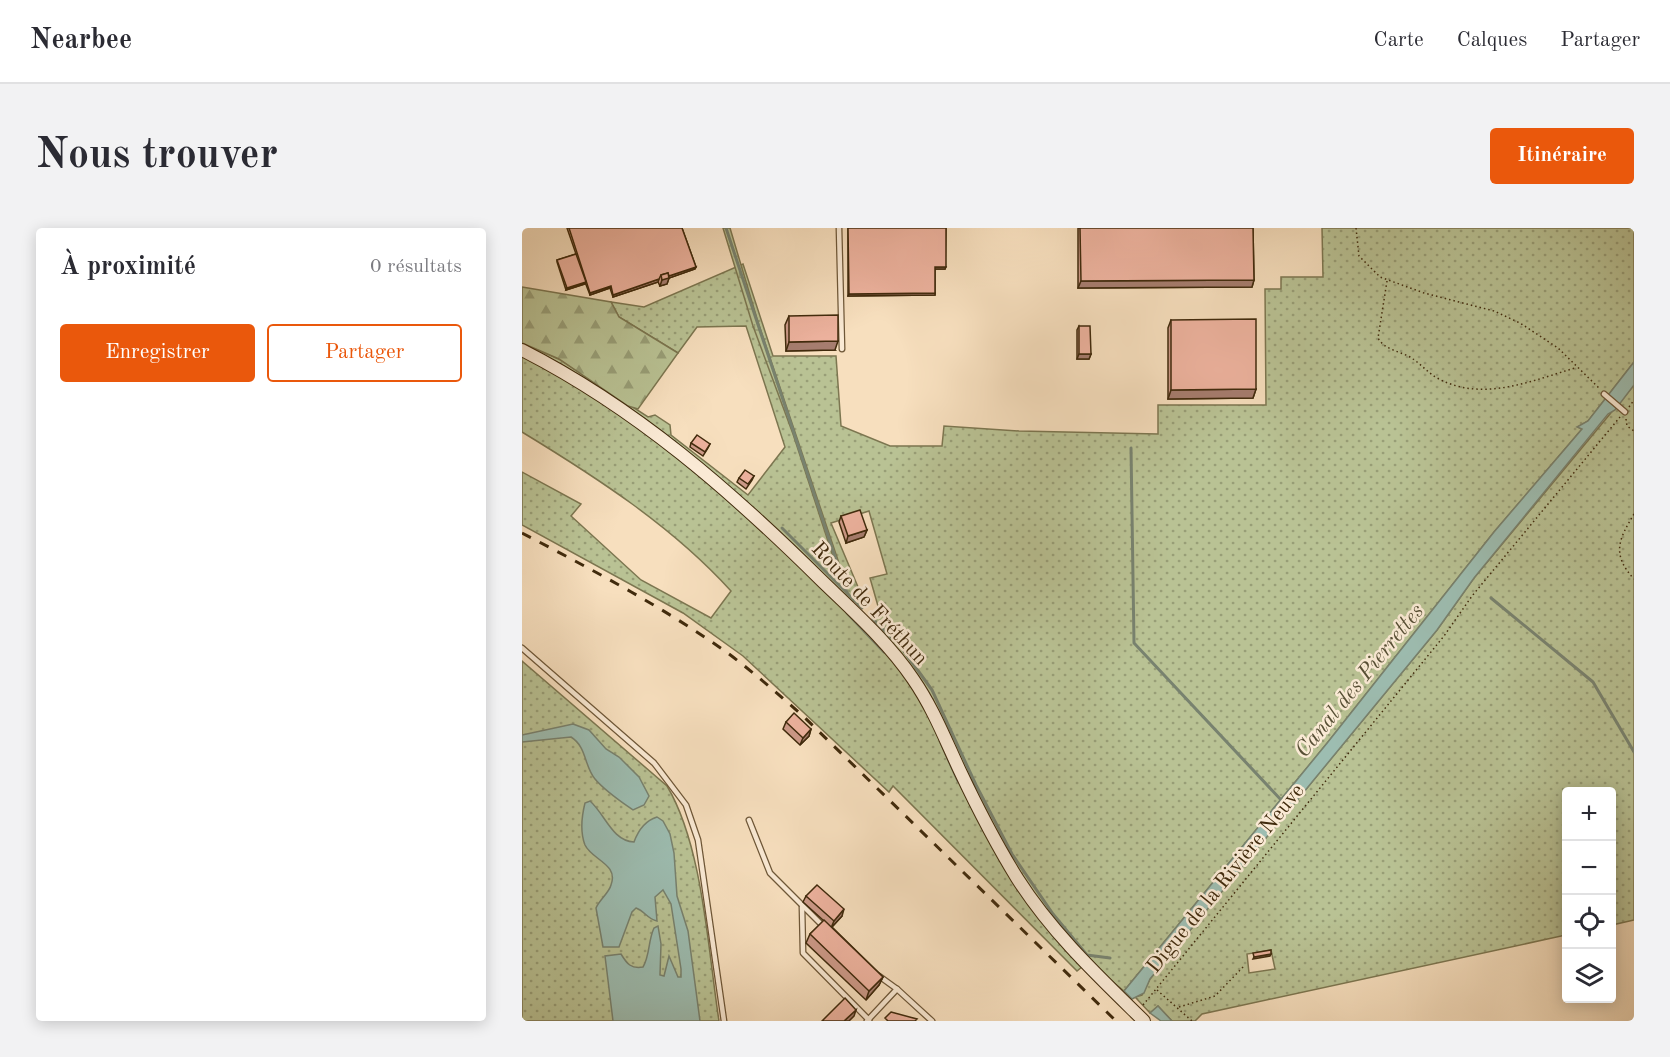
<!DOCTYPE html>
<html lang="fr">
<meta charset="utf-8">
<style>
:root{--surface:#fff;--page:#f2f2f3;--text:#2b2b33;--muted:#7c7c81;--line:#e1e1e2;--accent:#ea580c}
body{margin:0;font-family:"Old Standard TT",serif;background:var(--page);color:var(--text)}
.controls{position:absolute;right:18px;bottom:18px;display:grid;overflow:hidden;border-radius:6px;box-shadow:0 3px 15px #0003}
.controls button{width:54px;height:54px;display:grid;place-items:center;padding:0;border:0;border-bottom:2px solid var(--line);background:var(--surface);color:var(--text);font:30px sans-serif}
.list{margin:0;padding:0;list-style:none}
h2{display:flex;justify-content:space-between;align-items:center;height:78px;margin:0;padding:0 24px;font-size:26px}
h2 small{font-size:20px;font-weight:400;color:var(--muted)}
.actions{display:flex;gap:12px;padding:18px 24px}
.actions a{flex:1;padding:14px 0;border:2px solid var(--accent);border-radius:6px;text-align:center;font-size:21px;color:var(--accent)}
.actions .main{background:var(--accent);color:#fff}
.icon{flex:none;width:33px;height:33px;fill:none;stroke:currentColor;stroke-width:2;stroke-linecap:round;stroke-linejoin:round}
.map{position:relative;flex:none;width:1112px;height:793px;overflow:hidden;border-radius:6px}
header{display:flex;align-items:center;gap:36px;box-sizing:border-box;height:84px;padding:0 30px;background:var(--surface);border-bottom:2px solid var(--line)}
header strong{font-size:28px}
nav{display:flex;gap:33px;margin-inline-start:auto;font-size:21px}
.intro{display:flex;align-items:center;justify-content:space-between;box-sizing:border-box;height:144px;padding:0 36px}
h1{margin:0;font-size:42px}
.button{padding:15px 27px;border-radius:6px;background:var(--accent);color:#fff;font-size:21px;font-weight:700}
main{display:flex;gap:36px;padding:0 36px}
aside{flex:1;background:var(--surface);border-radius:6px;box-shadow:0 3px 15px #0003}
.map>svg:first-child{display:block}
</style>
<header>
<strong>Nearbee</strong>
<nav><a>Carte</a><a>Calques</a><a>Partager</a></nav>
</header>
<div class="intro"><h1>Nous trouver</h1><a class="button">Itinéraire</a></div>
<main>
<aside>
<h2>À proximité<small>0 résultats</small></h2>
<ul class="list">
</ul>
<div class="actions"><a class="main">Enregistrer</a><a>Partager</a></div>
</aside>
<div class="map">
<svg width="1112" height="793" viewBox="0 0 1112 793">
<defs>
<pattern id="grass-dots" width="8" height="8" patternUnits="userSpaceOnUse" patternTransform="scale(1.5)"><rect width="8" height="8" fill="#b9c294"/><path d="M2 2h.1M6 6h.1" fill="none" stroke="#989e77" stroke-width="1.8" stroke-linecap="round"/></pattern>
<pattern id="forest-firs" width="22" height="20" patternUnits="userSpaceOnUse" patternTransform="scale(1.5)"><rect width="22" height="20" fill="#b9c294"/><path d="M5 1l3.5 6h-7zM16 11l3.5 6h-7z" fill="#989e77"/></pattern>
<pattern id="wetland-marsh" width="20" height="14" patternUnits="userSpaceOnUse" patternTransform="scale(1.5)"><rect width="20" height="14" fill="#b9c294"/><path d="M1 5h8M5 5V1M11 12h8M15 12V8" fill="none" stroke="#989e77"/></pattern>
</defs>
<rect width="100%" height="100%" fill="#f7dfbe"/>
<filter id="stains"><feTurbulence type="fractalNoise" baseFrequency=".00333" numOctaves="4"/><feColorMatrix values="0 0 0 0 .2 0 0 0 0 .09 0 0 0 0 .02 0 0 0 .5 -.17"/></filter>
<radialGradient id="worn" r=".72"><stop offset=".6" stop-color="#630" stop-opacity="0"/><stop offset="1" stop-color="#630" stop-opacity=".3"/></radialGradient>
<!-- grass -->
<g fill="url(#grass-dots)" stroke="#7c7650" stroke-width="1.5" fill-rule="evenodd">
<path d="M800,0H1112V134L1066,193L1056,199L1060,201L972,304L806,514L602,763L566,734L555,743L371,558L367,564L221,428L161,385L0,297V244L59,276L49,288L119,352L189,390L209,363C150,298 74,249 0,204V115L37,131L126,189L133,187L148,197L149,207L226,267L263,219L224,98L175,99L156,125L97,89L89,74L122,79L221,36L251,128H314L319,198L368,218H420L422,198L497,203L636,206V177H744L743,61H759V49H801ZM347,283L365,346L348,350L356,378L352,398L330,374L339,366L309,295Z"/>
<path d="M1112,157V692L1090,697V564H1044V707L680,786L673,793H650L636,778L628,785L613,769L620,767L628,751L915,402L952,350ZM749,722L753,741L727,745L725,726Z"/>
<path d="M0,433L145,558C181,618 186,723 197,793H0Z"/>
</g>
<!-- forest -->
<polygon fill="url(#forest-firs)" stroke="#7c7650" stroke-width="1.5" points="0,59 89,74 97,89 156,125 116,181 106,178 37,131 0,115"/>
<!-- wetland -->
<polygon fill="url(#wetland-marsh)" stroke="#7c7650" stroke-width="1.5" points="201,0 208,0 236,94 325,359 320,356 271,206 231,98"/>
<!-- water -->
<g fill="#9dbdb1" stroke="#78826f" stroke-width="1.5">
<polygon points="1112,134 1112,157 1093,182 1086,186 952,350 915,402 628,751 622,765 610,771 602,763 806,514 972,304 1060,201 1055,199 1066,193"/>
<path d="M51,496L67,502L84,521L97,529L117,549L127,568L122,577L111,582C98,573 83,563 73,551C62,538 65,519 49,509L0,514V507Z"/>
<path d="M68,573C83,586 90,613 112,614C116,603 122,593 135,589L141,593L148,606L152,625L155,668L166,703L178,793H91L83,728L99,726C105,736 109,741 121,739C128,727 126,713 132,700L136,698L139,716L138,747L142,748L147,728L156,749H159V741L149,676L141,662L133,669L135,693C125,691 123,683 114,680L110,684L97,719H81L74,680C77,672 87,665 89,657C97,636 70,632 63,617C58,604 60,587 63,575Z"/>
<polygon points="636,778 650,793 639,793 628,785"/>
</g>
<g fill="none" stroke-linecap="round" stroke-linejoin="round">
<!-- stream -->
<g stroke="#78826f" stroke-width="3">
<polyline points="204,0 325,365"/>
<polyline points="609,220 612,415 761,574"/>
<polyline points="260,300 340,380"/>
<polyline points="969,370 1071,454 1112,524"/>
<polyline points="325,385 362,424"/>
<polyline points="351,391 379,419 410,462 454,557 490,626 531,686 565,727 588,730"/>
<polyline points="419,515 436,553"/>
</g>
<!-- lane casing -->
<g stroke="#6e5738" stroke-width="7">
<g id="lane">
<polyline points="317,0 320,121"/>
<polyline points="1082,166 1103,184"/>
<polyline points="0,420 132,535 164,577 176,612 202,793"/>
<polyline points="227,592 248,645 302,699"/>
<polyline points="280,679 281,725 347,792"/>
<polyline points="357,748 375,761 410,793"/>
<polyline points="345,793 375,761"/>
</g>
</g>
<!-- secondary casing -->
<g stroke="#402a0c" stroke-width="14">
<path id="secondary" d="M0,122C114,180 209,263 299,352C331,383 366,414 391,451C411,480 423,511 438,543C455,579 474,616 495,650C530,705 576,748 622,793"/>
</g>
<!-- path -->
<g stroke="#402a0c" stroke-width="1.5" stroke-dasharray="1.5 3" stroke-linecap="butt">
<polyline points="834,0 837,28 858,49 902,65 972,83 998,95 1036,120 1078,161"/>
<path d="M865,53L856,110C863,123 880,123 891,131C900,137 907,146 917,151C961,174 1009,153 1053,140"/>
<polyline points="1107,179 1112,172"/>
<polyline points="1104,191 1105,198 1112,203"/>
<path d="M1112,286C1097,311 1089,326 1112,351"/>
<polyline points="635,762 670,793"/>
<polyline points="621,777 922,408 950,368 1098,189"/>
<polyline points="657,779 693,768 723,737"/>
</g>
<!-- lane -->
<use href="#lane" stroke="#faead5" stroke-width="4.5"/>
<!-- secondary -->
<use href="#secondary" stroke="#faead5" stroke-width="12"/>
<!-- rail -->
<path stroke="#402a0c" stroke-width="3" stroke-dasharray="10 10" stroke-linecap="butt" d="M0,305C69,341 139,378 203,423C230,443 255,465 281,488L594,793"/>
</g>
<!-- wall -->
<g fill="#c98" stroke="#402a0c" stroke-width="1.5">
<polygon points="45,0 160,0 174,39 173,41 147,50 145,56 138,58 136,54 91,69 88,60 68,67 63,54 63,56 44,62 35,34 35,32 54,26"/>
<polygon points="326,0 424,0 423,41 413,41 413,67 326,68"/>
<polygon points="556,0 731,0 732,52 730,59 556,60"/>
<polygon points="267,88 313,122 264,123 263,97"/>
<polygon points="649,92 734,161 731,170 646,171 646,100"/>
<polygon points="557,98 569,126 567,131 555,131 555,102"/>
<polygon points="169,215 188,216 186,220 181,228 168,219"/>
<polygon points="232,248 230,252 224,261 215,254 217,250"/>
<polygon points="319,288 345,302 342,309 324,315 317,294"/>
<polygon points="264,494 289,501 287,508 278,517 261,501"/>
<polygon points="284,668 320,688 310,699 361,749 357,757 344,772 284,715 288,706 302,693 281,674"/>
</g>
<!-- shaded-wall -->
<g fill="#a67d6f" stroke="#402a0c" stroke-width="1.5">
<polygon points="174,39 173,41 147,50 145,56 138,58 140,52 140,50"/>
<polygon points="413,39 424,39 423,41 412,41"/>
<polygon points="137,51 136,54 91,69 91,67"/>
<polygon points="732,52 730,59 556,60 559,53"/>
<polygon points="64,54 63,56 44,62 45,60"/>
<polygon points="89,58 88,60 68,67 68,65"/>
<polygon points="413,65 413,67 326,68 327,66"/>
<polygon points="316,113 313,122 264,123 267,114"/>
<polygon points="557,126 569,126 567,131 555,131"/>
<polygon points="734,161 731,170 646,171 649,162"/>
<polygon points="345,302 342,309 324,315 326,308"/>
<polygon points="289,501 287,508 278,517 281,510"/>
<polygon points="322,681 320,688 309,700 312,693"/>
<polygon points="749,726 748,728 731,731 732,729"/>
<polygon points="361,749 357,757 344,772 347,763"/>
<polygon points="334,782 332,788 327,793 322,793"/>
</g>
<!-- building -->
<g fill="#edb29e" stroke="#402a0c" stroke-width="1.5">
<polygon points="47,0 160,0 174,39 147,48 146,45 139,47 137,51 91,67 89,58 68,65"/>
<polygon points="326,0 424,0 424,39 413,39 413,65 327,66"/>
<polygon points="558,0 731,0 732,52 559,53"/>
<polygon points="54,26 64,54 45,60 35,32"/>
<polygon points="146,45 147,50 140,52 139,47"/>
<polygon points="316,87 316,113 267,114 267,88"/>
<polygon points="734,91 734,161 649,162 649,92"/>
<polygon points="557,98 568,98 569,126 557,126"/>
<polygon points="175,207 188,216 183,224 169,215"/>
<polygon points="223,242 232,248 226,256 217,250"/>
<polygon points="338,282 345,302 326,308 319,288"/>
<polygon points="272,485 289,501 281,510 264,494"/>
<polygon points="295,657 322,681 312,693 284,668"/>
<polygon points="302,692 361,749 347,763 288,706"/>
<polygon points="749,722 749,726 732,729 731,725"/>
<polygon points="323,770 334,782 322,793 300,793"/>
<polygon points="369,784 395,791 393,793 366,793 363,790"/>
</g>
<g text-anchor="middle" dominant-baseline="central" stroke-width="5" stroke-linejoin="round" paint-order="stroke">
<!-- street labels -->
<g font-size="21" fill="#402a0c" stroke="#faead5">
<text transform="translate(347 376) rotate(47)">Route de Fréthun</text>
<text transform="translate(704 651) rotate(-51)">Digue de la Rivière Neuve</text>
</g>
<!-- water labels -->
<g font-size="22" font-style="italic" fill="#574f35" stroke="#faead5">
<text transform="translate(838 453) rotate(-51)">Canal des Pierrettes</text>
</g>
</g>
<rect width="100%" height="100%" filter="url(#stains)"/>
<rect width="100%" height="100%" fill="url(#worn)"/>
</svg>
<div class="controls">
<button>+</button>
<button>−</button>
<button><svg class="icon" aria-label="locate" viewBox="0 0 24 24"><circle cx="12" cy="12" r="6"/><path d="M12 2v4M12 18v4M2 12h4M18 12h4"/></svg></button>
<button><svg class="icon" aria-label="layers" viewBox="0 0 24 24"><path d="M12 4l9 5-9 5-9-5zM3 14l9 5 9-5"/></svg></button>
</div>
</div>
</main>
